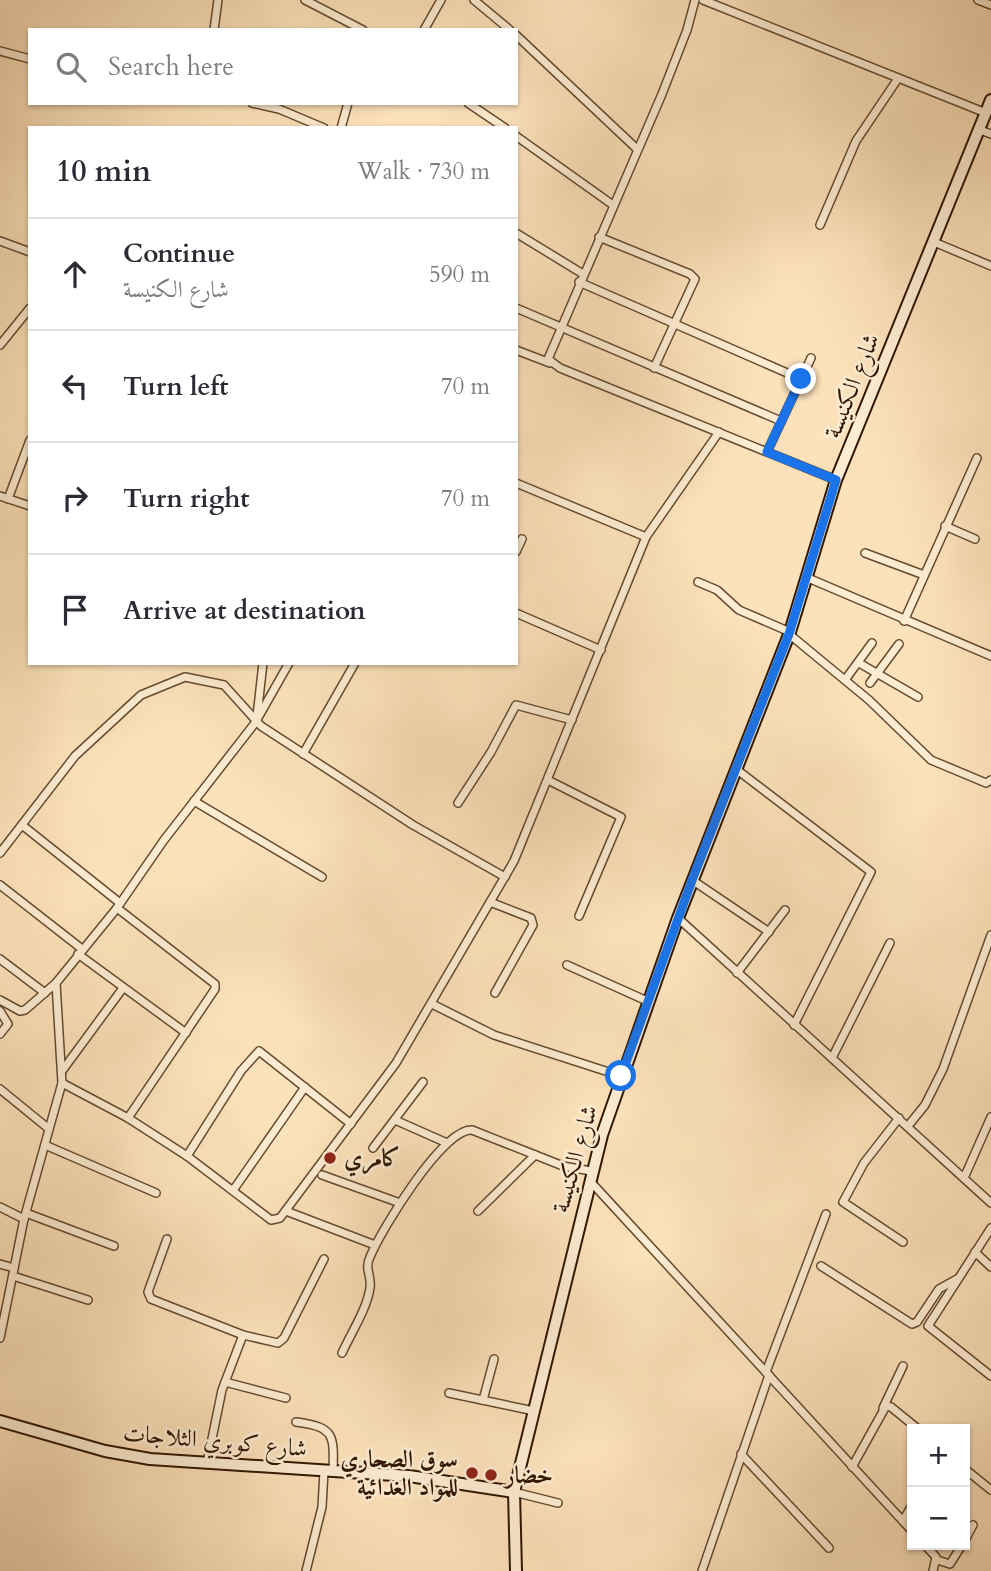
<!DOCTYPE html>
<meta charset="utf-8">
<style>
:root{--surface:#fff;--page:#f2f2f3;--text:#2b2b33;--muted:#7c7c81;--line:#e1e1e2}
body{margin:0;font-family:Cardo,Amiri,serif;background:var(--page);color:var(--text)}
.controls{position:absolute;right:21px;bottom:21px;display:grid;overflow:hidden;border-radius:0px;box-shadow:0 2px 5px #0004}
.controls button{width:63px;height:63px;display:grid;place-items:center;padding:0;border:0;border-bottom:2px solid var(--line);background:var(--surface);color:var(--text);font:35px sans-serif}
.stop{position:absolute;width:21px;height:21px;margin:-16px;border:5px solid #1a73e8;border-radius:50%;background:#fff}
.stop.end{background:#1a73e8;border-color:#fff;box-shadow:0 2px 7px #0008}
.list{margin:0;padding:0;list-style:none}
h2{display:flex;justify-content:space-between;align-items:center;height:91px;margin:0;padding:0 28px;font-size:30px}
h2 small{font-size:23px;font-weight:400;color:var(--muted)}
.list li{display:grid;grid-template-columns:46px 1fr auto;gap:21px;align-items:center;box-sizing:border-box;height:112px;padding:0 28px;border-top:2px solid var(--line)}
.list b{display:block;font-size:26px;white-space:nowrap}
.list p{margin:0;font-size:23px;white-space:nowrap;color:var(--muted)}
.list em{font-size:23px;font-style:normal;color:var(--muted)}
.icon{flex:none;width:38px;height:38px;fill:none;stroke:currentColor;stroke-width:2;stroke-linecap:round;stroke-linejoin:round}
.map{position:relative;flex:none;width:991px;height:1571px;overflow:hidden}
.search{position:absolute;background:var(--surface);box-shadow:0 2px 5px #0004;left:28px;top:28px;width:490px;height:77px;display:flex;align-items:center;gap:18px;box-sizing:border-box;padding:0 24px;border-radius:0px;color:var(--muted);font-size:26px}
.panel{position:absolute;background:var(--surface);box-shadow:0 2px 5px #0004;left:28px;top:126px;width:490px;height:539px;border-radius:0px}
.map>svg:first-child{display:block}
</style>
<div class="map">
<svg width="991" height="1571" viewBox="0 0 991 1571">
<rect width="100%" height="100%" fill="#fce1ba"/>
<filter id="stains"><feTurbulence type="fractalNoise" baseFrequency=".00286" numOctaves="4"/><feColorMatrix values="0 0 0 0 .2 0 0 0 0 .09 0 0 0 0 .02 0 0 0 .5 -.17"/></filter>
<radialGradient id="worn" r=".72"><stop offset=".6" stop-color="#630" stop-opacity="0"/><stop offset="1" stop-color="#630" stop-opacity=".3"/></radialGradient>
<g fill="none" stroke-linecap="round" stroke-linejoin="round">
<!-- street casing -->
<g stroke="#644a2e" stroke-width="10">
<g id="street">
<polyline points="305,0 363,30"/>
<polyline points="474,0 510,30"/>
<polyline points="695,0 687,30 662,94 548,359 560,368 836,480"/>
<polyline points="703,0 986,113"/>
<polyline points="978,0 991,5"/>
<polyline points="214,30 218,0"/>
<polyline points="424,30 441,0"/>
<polyline points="516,35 637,149"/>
<polyline points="0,51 30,59"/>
<polyline points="252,103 279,109 324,128"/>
<polyline points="468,103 505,128"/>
<polyline points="341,128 348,103"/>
<polyline points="980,130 991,134"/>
<polyline points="516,136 613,205"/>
<polyline points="820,225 856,141 897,80"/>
<polyline points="516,233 583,274"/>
<polyline points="599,237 690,274 695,279 654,368"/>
<polyline points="0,241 30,252"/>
<polyline points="934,242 991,266"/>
<polyline points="579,282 801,379"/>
<polyline points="516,308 781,421"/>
<polyline points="0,345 30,308"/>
<polyline points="516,350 550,363"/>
<polyline points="767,452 811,358"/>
<polyline points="516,483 646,537"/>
<polyline points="0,496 30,506"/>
<polyline points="8,499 30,440"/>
<polyline points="945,526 975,539"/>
<polyline points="516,552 522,539"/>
<polyline points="865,553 924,575"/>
<polyline points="808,578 991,656"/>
<polyline points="698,582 717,590 739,610 790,632"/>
<polyline points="516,613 601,650"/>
<polyline points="904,621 977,458"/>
<polyline points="789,634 869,700 931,760 986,783 991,780"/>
<polyline points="859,663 918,697"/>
<polyline points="845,680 872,643"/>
<polyline points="870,683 899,644"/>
<polyline points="257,716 263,663"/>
<polyline points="303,754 355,663"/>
<polyline points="736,769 871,872 794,1025"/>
<polyline points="548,780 621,817 579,916"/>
<polyline points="194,801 322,877"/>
<polyline points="458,803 491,752 516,705 572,720"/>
<polyline points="22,825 120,903"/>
<polyline points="0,853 75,756 141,695 185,677 224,685 261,726 413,825 505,877"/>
<polyline points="692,880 769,932"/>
<polyline points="0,885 82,949"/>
<polyline points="490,902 531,918 533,925 495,993"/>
<polyline points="117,908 215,984 215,989 128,1118"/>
<polyline points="678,918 991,1203"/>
<polyline points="78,954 186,1033"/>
<polyline points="0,959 45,993"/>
<polyline points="567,965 647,1001"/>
<polyline points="737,973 785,910"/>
<polyline points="0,1000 20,1011 25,1010 56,983 117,908 164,840 255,723 289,663"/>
<polyline points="432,1004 494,1035 621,1076"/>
<polyline points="0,1011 8,1024 0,1034"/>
<polyline points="832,1058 890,943"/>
<polyline points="62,1071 123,988"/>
<polyline points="62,1083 128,1118 187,1156 271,1220 280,1218 396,1063 514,861 646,537 719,432"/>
<polyline points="0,1089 49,1129"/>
<polyline points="899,1118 864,1163 843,1202 903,1242"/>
<polyline points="395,1120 447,1143"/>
<polyline points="908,1126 925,1105 943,1069 991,935"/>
<polyline points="45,1145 156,1193"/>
<polyline points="373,1148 423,1082"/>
<polyline points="187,1156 241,1071 259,1051 351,1124"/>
<polyline points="322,1175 400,1203"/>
<polyline points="964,1178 991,1117"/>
<polyline points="590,1181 912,1531"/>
<polyline points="234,1189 305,1087"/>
<polyline points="0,1207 24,1219"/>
<polyline points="286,1211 375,1245"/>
<polyline points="478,1211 535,1155"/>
<polyline points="26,1213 114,1246"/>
<polyline points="991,1228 928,1326 991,1376"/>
<polyline points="167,1239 148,1292 151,1299 243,1335 278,1343 284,1338 324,1259"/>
<polyline points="975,1252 991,1267"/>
<polyline points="0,1264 14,1268"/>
<polyline points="821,1266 912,1324 917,1322 939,1289 957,1279"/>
<polyline points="13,1276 88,1300"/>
<polyline points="0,1338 24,1219 62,1083 56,983"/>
<path d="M342,1353C351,1333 367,1309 370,1288C372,1276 364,1269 370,1257C381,1230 443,1128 472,1130L563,1166L591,1171"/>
<polyline points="766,1372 826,1214"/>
<polyline points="225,1382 286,1398"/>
<polyline points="449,1393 534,1411"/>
<polyline points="483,1400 494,1359"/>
<polyline points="883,1408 903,1366"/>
<path d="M296,1422C335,1427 334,1435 333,1472"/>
<polyline points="741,1454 829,1548"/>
<polyline points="207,1463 222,1390 243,1335"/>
<polyline points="852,1467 886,1406 891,1407 918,1429"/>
<polyline points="965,1469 991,1490"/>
<polyline points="514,1492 558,1503"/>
<polyline points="903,1521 912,1505"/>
<polyline points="965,1540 973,1525"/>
<polyline points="925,1545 936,1557 933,1571"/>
<polyline points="937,1560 950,1564 962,1545"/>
<polyline points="306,1571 322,1507 324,1471"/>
<polyline points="702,1571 769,1375"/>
</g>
</g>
<!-- secondary casing -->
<g stroke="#311700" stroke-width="14">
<g id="secondary">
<polyline points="0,1421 105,1451 150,1459 409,1476 514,1492"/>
<polyline points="516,1571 514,1492 602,1135 678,918 790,632 836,480 991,100"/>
</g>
</g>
<!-- street -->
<use href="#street" stroke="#fdecd2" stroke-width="7"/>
<!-- secondary -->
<use href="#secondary" stroke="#fdecd2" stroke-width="10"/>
</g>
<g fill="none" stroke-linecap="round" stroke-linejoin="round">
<!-- route -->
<polyline stroke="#1a73e8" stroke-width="9" points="621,1076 694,875 789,634 836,480 767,452 801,379"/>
</g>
<!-- markers -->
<g fill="#8f2418" stroke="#fdecd2" stroke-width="2.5">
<circle cx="330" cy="1158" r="7"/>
<circle cx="472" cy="1473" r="7"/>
<circle cx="491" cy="1475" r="7"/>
</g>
<g text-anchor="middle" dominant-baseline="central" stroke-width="5" stroke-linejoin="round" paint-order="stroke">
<!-- street labels -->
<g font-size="24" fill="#311700" stroke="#fdecd2">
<text transform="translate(852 386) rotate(-68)">شارع الكنيسة</text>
<text transform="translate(575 1159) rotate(-74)">شارع الكنيسة</text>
<text transform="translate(215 1441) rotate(5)">شارع كوبري الثلاجات</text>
</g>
<!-- poi labels -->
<g font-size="24" font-weight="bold" fill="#311700" stroke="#fdecd2" text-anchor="start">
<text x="344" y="1158">كامري</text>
<text x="458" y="1459" text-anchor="end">سوق الصحاري<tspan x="458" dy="28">للمواد الغدائية</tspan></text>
<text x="505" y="1475">خضار</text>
</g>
</g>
<rect width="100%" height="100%" filter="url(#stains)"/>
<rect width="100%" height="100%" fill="url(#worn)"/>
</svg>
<div class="controls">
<button>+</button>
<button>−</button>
</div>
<div class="stop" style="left:621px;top:1076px"></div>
<div class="stop end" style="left:801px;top:379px"></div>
<div class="search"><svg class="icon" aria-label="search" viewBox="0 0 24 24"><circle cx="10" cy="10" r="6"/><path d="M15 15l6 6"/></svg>Search here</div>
<section class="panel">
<h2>10 min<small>Walk · 730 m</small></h2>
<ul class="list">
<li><svg class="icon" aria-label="ahead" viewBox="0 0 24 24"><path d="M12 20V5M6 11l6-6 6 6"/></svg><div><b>Continue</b><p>شارع الكنيسة</p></div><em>590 m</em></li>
<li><svg class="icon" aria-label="left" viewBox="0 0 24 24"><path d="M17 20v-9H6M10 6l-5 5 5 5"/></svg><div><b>Turn left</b></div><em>70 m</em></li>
<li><svg class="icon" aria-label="right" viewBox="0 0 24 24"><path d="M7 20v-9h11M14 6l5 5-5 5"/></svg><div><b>Turn right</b></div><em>70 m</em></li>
<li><svg class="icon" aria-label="arrive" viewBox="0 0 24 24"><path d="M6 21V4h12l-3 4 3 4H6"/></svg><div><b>Arrive at destination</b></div></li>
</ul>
</section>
</div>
